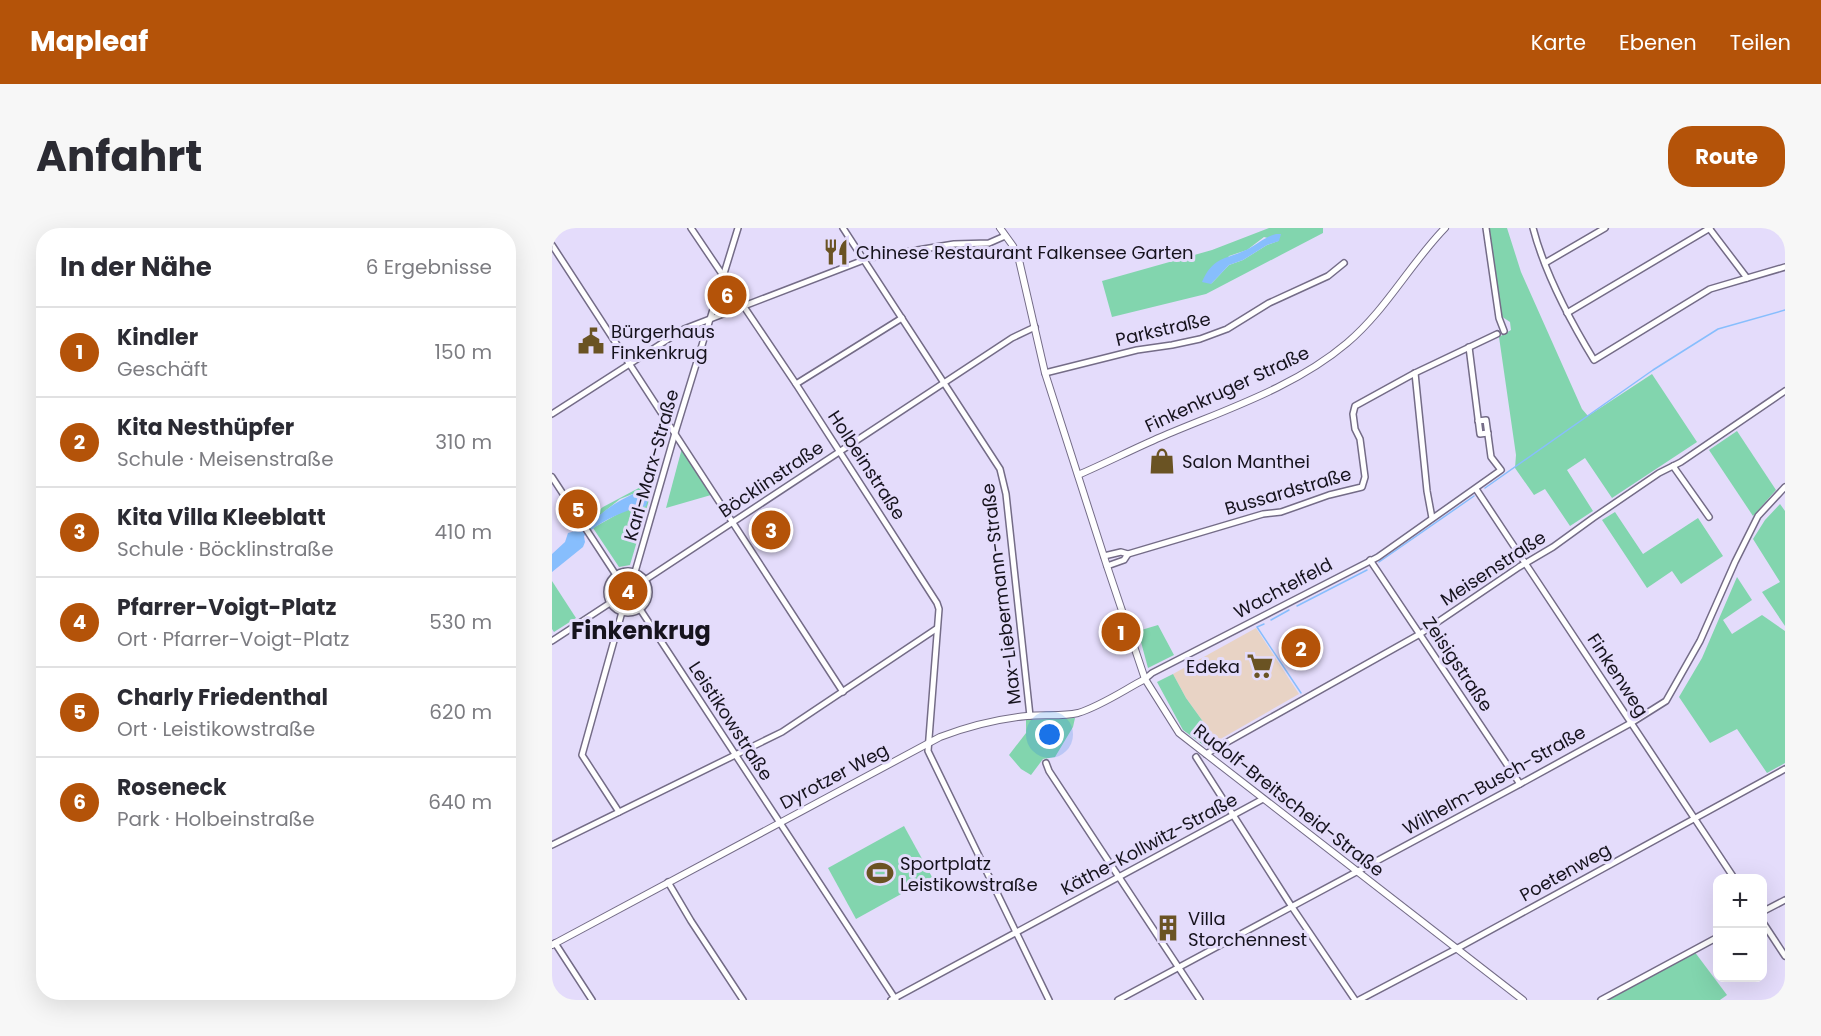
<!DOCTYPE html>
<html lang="de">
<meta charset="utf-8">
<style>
:root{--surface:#fff;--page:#f7f7f7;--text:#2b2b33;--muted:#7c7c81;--line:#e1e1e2;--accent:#b45309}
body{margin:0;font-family:Poppins,sans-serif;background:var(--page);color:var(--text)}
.controls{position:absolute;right:18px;bottom:18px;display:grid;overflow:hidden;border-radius:12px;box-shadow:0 6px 24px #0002}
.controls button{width:54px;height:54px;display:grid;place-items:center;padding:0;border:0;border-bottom:2px solid var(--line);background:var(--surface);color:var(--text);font:30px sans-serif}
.you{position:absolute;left:498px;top:507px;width:21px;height:21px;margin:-15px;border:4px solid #fff;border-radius:50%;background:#1a73e8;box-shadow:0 0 0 9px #1a73e833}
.badge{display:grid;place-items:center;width:39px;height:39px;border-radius:50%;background:var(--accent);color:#fff;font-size:20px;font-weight:700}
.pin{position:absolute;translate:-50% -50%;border:3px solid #fff;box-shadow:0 2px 6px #0006}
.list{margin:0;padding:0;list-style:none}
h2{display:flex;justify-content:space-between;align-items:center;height:78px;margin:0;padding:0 24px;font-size:26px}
h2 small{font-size:20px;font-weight:400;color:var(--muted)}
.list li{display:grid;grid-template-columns:39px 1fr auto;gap:18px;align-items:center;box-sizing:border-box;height:90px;padding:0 24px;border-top:2px solid var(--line)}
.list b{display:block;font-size:22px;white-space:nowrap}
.list p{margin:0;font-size:20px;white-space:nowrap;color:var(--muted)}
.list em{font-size:20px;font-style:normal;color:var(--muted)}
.map{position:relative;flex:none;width:1233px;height:772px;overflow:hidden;border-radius:24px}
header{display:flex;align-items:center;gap:36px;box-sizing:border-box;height:84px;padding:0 30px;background:var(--accent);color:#fff}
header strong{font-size:28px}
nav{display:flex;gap:33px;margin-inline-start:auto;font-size:21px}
.intro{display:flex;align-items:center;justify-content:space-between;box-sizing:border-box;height:144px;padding:0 36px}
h1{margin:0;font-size:42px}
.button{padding:15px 27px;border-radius:24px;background:var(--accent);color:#fff;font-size:21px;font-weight:700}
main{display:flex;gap:36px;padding:0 36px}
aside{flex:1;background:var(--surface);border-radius:24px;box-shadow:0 6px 24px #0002}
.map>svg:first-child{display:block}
</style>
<header>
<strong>Mapleaf</strong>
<nav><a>Karte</a><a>Ebenen</a><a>Teilen</a></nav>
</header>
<div class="intro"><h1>Anfahrt</h1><a class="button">Route</a></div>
<main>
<aside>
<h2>In der Nähe<small>6 Ergebnisse</small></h2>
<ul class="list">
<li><span class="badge">1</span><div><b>Kindler</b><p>Geschäft</p></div><em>150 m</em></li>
<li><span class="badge">2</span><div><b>Kita Nesthüpfer</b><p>Schule · Meisenstraße</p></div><em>310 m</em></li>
<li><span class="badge">3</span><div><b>Kita Villa Kleeblatt</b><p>Schule · Böcklinstraße</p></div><em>410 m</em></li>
<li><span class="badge">4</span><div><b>Pfarrer-Voigt-Platz</b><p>Ort · Pfarrer-Voigt-Platz</p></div><em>530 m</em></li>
<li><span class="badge">5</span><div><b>Charly Friedenthal</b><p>Ort · Leistikowstraße</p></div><em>620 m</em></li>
<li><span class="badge">6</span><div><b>Roseneck</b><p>Park · Holbeinstraße</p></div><em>640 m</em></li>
</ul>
</aside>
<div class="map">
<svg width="1233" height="772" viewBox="0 0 1233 772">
<rect width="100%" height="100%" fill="#e4dcfb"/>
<!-- commercial -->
<polygon fill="#e8d3c5" points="704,400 747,466 665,513 634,470 621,446"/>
<!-- green -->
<g fill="#82d5ae" fill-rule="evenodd">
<path d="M717,0H771V5L654,66L560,89L550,53L660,22ZM712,9L726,13L715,17L691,32L677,37L659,56L677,28L695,22Z"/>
<polygon points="937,0 955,0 969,44 1030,181 1036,188 1100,146 1145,214 1060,270 1033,230 1015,242 1041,283 1018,298 993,261 982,267 963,240 964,227 947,109 959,102 958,94 949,88"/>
<polygon points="173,57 185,76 164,84"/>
<polygon points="1185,203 1224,262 1201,288 1157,222"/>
<polygon points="130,220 159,267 114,280"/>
<polygon points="98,254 102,255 78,337 67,339 41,300 73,282 94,278 93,261 68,271 38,295 36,291 51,279"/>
<polygon points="1228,276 1233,283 1233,398 1210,364 1228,354 1201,311 1213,292"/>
<polygon points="1063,284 1091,326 1146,290 1171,328 1129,356 1120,343 1095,360 1050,292"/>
<polygon points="1185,349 1200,372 1171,392 1180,406 1210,387 1233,403 1233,535 1215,545 1185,501 1158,515 1127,469 1150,430"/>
<polygon points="0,353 24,390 2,404 0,401"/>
<polygon points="606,397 622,427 596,440 586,403"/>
<polygon points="621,446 634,470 665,513 654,519 631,502 605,454"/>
<polygon points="523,490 521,499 503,529 491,531 479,547 469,541 457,527 474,505 474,492"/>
<polygon points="352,598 380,649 304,691 276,640"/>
<polygon points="1142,723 1175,767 1168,772 1055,772"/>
</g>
<!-- water -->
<g fill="#87befd">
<path d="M724,6H729L727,13L715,17L691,32L677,37L659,56L650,54C661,29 672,32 694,22C705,17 712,9 724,6Z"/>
<path d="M93,261L97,267L94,278C71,282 49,293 32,308L33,314L31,319L0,344V326L13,314L16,305L23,303L29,304C54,281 61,274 93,261Z"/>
</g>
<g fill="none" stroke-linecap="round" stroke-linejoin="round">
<!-- stream -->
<g stroke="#87befd" stroke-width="1.5">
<polyline points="933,260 1101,142 1166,101 1233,82"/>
<polyline points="827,334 922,268"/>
<polyline points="745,378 815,342"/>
<polyline points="719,392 737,382"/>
<polyline points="712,396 705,399 749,465"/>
</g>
<!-- minor casing -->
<g stroke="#746c87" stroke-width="8">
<g id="minor">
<polyline points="139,0 244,156 385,375 387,381 376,523 497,772"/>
<polyline points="291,0 448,241 454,266 478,488"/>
<polyline points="934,0 947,90 952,103"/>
<path d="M981,0C993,46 1017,91 1042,132L1158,61L1233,39"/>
<polyline points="1157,0 1195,50"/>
<polyline points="1232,0 1233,4"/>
<polyline points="0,17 291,464"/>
<polyline points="993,35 1053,0"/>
<polyline points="1015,85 1158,0"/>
<polyline points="917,119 928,206 936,205"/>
<polyline points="493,145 585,122 620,117 648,111 675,101 717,75 776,48 792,35"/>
<polyline points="863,145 875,263 880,290"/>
<polyline points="244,156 350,90"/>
<polyline points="0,186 132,101 317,30 402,16 437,15 453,8"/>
<polyline points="1121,238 1157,289"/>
<polyline points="0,249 64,347"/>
<polyline points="924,261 1182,650"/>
<polyline points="552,328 569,324 576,326"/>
<polyline points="818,332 968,556"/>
<polyline points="555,338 572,332 576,326 711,286 729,284 777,267 810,259 813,249 808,211 803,201 801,186 803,178 863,145 945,106"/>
<circle cx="76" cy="364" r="21"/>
<polyline points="83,344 123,205 186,0"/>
<polyline points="93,352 460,110 483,99"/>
<polyline points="88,381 344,772"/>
<polyline points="0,413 58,375"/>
<polyline points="593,451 600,445 826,329 949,242 939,229 934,192 926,193"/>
<polyline points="654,526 868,406 967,339 1001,319 1041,290 1107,245 1129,234 1233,163"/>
<polyline points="644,529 740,679 803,772"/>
<polyline points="494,535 497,543 648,772"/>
<polyline points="67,584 30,527 70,384"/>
<polyline points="0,617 230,504 384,401"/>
<polyline points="116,654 139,693 191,772"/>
<polyline points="1210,684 1233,672"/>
<polyline points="1210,693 1233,728"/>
<polyline points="3,715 40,772"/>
<polyline points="339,772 711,571"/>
<polyline points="566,772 968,556 1079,495 1114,473 1148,413 1183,334 1206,288 1233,259"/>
<polyline points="807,772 904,721 1233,541"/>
<polyline points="1049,772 1166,709"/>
</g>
</g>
<!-- tertiary casing -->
<g stroke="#746c87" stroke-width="8">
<g id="tertiary">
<polyline points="448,0 461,18 467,32 493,145 555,338 593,451 627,505 971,772"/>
<path d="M526,247C554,235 581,221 609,209C672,182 742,160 795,115C834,82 858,36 893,0"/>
<path d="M0,717L388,509C417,498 445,491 475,488C492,486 509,489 526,485C549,478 572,462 593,451"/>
</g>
</g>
<!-- minor -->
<use href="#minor" stroke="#fff" stroke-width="5"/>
<!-- tertiary -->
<use href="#tertiary" stroke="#fff" stroke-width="6"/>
</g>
<!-- icons -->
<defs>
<g id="restaurant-bare" transform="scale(2.07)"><path d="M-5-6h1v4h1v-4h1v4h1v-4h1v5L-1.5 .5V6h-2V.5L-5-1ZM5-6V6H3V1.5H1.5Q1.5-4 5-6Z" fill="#6a5323" stroke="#e4dcfb" stroke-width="2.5" paint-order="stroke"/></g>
<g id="civic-bare" transform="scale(2.07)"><path d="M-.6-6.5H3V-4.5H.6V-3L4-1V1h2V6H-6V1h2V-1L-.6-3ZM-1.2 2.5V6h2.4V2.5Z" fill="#6a5323" stroke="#e4dcfb" stroke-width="2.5" paint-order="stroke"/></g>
<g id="shop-bare" transform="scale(2.07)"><path d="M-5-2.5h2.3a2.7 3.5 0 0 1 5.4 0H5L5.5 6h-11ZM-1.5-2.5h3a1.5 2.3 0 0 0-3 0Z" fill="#6a5323" stroke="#e4dcfb" stroke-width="2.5" paint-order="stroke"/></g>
<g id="supermarket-bare" transform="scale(2.07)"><path d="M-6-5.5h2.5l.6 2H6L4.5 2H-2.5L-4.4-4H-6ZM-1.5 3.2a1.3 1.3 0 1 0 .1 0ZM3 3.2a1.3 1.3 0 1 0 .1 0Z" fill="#6a5323" stroke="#e4dcfb" stroke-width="2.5" paint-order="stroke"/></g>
<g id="stadium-bare" transform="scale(2.07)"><path d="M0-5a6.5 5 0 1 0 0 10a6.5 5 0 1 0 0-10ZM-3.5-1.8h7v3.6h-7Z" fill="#6a5323" stroke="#e4dcfb" stroke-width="2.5" paint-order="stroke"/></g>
<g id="building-bare" transform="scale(2.07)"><path d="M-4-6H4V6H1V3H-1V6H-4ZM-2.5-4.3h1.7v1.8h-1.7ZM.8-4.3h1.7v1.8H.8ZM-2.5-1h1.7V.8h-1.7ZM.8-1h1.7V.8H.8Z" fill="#6a5323" stroke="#e4dcfb" stroke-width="2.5" paint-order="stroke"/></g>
</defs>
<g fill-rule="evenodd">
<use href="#restaurant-bare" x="284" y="24"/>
<use href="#civic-bare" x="39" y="113"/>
<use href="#shop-bare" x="610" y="233"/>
<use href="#supermarket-bare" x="708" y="438"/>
<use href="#stadium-bare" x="328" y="645"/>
<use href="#building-bare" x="616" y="700"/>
</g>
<g text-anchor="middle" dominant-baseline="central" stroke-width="6" stroke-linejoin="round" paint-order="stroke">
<!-- poi labels -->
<g font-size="18" fill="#16131d" stroke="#e4dcfb" text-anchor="start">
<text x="304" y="24">Chinese Restaurant Falkensee Garten</text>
<text x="59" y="103">Bürgerhaus<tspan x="59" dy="21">Finkenkrug</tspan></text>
<text x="630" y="233">Salon Manthei</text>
<text x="688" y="438" text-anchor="end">Edeka</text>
<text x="348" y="635">Sportplatz<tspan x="348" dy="21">Leistikowstraße</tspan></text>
<text x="636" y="690">Villa<tspan x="636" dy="21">Storchennest</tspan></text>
</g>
<!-- street labels -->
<g font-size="18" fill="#16131d" stroke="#e4dcfb">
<text transform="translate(611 101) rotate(-13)">Parkstraße</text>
<text transform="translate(675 161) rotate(-25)">Finkenkruger Straße</text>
<text transform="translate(99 237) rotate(-74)">Karl-Marx-Straße</text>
<text transform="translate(315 237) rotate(57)">Holbeinstraße</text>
<text transform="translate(219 251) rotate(-34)">Böcklinstraße</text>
<text transform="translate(736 263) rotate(-16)">Bussardstraße</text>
<text transform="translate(941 340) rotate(-33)">Meisenstraße</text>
<text transform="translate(731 360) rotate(-28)">Wachtelfeld</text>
<text transform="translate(449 366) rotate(-97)">Max-Liebermann-Straße</text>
<text transform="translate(906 436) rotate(56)">Zeisigstraße</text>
<text transform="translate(1066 447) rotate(57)">Finkenweg</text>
<text transform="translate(179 493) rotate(57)">Leistikowstraße</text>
<text transform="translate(282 548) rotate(-28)">Dyrotzer Weg</text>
<text transform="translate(942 552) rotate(-29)">Wilhelm-Busch-Straße</text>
<text transform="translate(737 572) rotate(38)">Rudolf-Breitscheid-Straße</text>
<text transform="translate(597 616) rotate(-28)">Käthe-Kollwitz-Straße</text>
<text transform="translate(1013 644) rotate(-29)">Poetenweg</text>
</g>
<!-- district labels -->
<g font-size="24" font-weight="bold" fill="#16131d" stroke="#e4dcfb">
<text x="89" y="402">Finkenkrug</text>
</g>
</g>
</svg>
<div class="controls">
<button>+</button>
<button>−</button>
</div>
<div class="you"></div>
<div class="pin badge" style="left:569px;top:404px">1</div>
<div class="pin badge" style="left:749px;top:420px">2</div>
<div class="pin badge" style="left:219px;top:302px">3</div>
<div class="pin badge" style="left:76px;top:363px">4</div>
<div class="pin badge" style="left:26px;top:281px">5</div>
<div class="pin badge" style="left:175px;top:67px">6</div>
</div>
</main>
